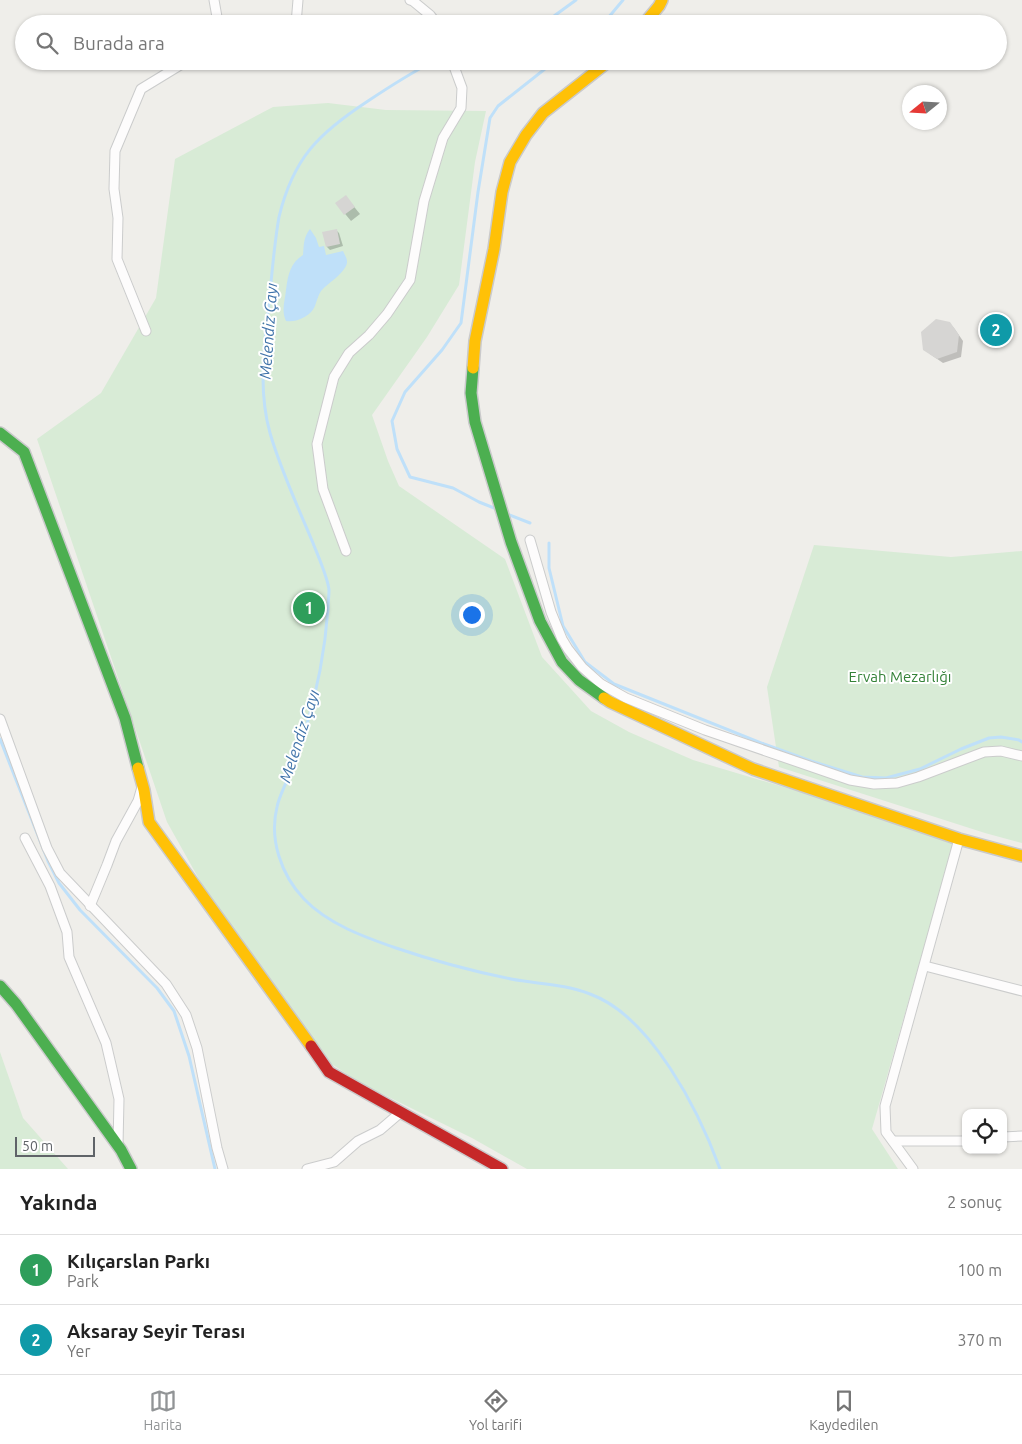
<!DOCTYPE html>
<html lang="tr">
<meta charset="utf-8">
<style>
:root{--surface:#fff;--page:#f2f2f2;--text:#222;--muted:#767676;--line:#e0e0e0;--accent:#919496}
body{margin:0;font-family:Ubuntu,sans-serif;background:var(--page);color:var(--text)}
.controls{position:absolute;right:15px;bottom:15px;display:grid;overflow:hidden;border-radius:10px;box-shadow:0 1px 4px #0004}
.controls button{width:45px;height:45px;display:grid;place-items:center;padding:0;border:0;border-bottom:1px solid var(--line);background:var(--surface);color:var(--text);font:25px sans-serif}
.compass{position:absolute;left:902px;top:85px;width:45px;height:45px;border-radius:50%;background:var(--surface);box-shadow:0 1px 4px #0004;rotate:252deg}
.scale{position:absolute;left:15px;bottom:12px;width:80px;box-sizing:border-box;padding-left:5px;border:2px solid #5f6368;border-top:0;font-size:14px;line-height:18px;white-space:nowrap;color:#5f6368;-webkit-text-stroke:4px #fff;paint-order:stroke}
.you{position:absolute;left:471px;top:614px;width:18px;height:18px;margin:-12px;border:4px solid #fff;border-radius:50%;background:#1a73e8;box-shadow:0 0 0 8px #1a73e833}
.badge{display:grid;place-items:center;width:32px;height:32px;border-radius:50%;background:var(--accent);color:#fff;font-size:16px;font-weight:700}
.pin{position:absolute;translate:-50% -50%;border:2px solid #fff;box-shadow:0 1px 5px #0006}
.list{margin:0;padding:0;list-style:none}
h2{display:flex;justify-content:space-between;align-items:center;height:65px;margin:0;padding:0 20px;font-size:21px}
h2 small{font-size:16px;font-weight:400;color:var(--muted)}
.list li{display:grid;grid-template-columns:32px 1fr auto;gap:15px;align-items:center;box-sizing:border-box;height:70px;padding:0 20px;border-top:1px solid var(--line)}
.list b{display:block;font-size:19px;white-space:nowrap}
.list p{margin:0;font-size:16px;white-space:nowrap;color:var(--muted)}
.list em{font-size:16px;font-style:normal;color:var(--muted)}
.icon{flex:none;width:28px;height:28px;fill:none;stroke:currentColor;stroke-width:2;stroke-linecap:round;stroke-linejoin:round}
.map{position:relative;flex:none;width:1022px;height:1169px;overflow:hidden}
.search{position:absolute;background:var(--surface);box-shadow:0 1px 4px #0004;left:15px;right:15px;top:15px;height:55px;display:flex;align-items:center;gap:12px;box-sizing:border-box;padding:0 18px;border-radius:28px;color:var(--muted);font-size:19px}
.sheet{height:205px;background:var(--surface)}
nav{display:flex;justify-content:space-around;align-items:center;box-sizing:border-box;height:70px;border-top:1px solid var(--line);background:var(--surface);font-size:14px;color:var(--muted)}
nav a{display:grid;justify-items:center;gap:2px}
nav .on{color:var(--accent)}
.map>svg:first-child{display:block}
</style>
<div class="map">
<svg width="1022" height="1169" viewBox="0 0 1022 1169">
<rect width="100%" height="100%" fill="#efeeea"/>
<!-- green -->
<g fill="#d8ebd6">
<polygon points="328,103 386,110 486,111 475,162 459,285 427,337 372,415 388,461 399,486 505,559 542,657 591,711 629,732 693,760 955,838 872,1129 898,1169 527,1169 472,1138 362,1084 330,1063 204,888 167,822 37,439 101,393 156,298 175,159 273,107"/>
<polygon points="814,545 951,557 1022,551 1022,843 985,833 779,767 767,687"/>
<polygon points="0,1052 23,1118 68,1169 0,1169"/>
</g>
<!-- water -->
<path fill="#bfe0f9" d="M310,229L316,238L319,247L324,246L326,255L343,251C345,256 349,260 346,266C341,276 329,282 321,291C318,296 317,300 315,306C311,316 296,323 286,321C281,310 285,301 286,290C288,275 290,263 303,255C304,245 303,238 310,229Z"/>
<!-- shadow -->
<g fill="#0003">
<polygon points="346,197 360,214 351,221 337,204"/>
<polygon points="336,230 339,233 343,246 330,250 327,247 324,233"/>
<polygon points="949,323 954,328 963,341 961,357 943,363 930,354"/>
</g>
<g fill="none" stroke-linecap="round" stroke-linejoin="round">
<!-- stream -->
<g stroke="#bfe0f9" stroke-width="3">
<polyline points="540,24 554,16 576,0"/>
<polyline points="603,24 623,0"/>
<path d="M434,61C411,73 389,87 368,101C319,133 293,158 279,217C274,245 272,274 269,303C264,347 258,390 270,433C281,471 298,507 313,543C318,556 328,578 329,590C329,596 328,603 328,609C325,650 317,692 305,731C300,747 294,763 288,778C284,788 279,797 277,807C269,839 281,875 304,899C328,924 364,937 396,948C434,961 472,971 511,979C537,984 565,984 590,994C651,1016 699,1111 720,1169"/>
<polyline points="499,510 479,502 453,488 410,477 397,449 392,421 405,392 442,350 461,323 478,192 490,118 498,106 555,61"/>
<polyline points="507,514 530,523"/>
<polyline points="549,543 549,568 563,626 585,662 614,684 764,744 811,761 862,777 886,778 920,769 961,749 989,738 1001,737 1019,740 1022,742"/>
<polyline points="0,739 48,861 59,883 80,910 157,988 174,1011 189,1056 215,1169"/>
</g>
</g>
<!-- building -->
<g fill="#d6d5d3">
<polygon points="346,195 355,207 344,215 335,203"/>
<polygon points="337,229 340,244 326,247 322,232"/>
<polygon points="936,319 950,322 959,335 957,352 937,359 923,350 921,332"/>
</g>
<g fill="none" stroke-linecap="round" stroke-linejoin="round">
<!-- street casing -->
<g stroke="#cbcccc" stroke-width="11">
<g id="street">
<polyline points="410,0 413,1 430,15 437,24"/>
<polyline points="212,24 217,17 214,0"/>
<polyline points="296,24 298,0"/>
<polyline points="146,331 117,259 118,218 114,189 115,151 141,89 182,64 184,61"/>
<polyline points="530,540 551,612 562,639 568,649 582,667 601,684 626,698 705,730 850,780 874,784 897,783 918,777 984,752 1001,751 1022,756"/>
<polyline points="346,551 323,489 317,444 334,377 349,353 369,335 387,314 410,280 424,201 443,138 461,108 462,88 452,61"/>
<polyline points="0,719 47,848 60,873 166,984 186,1015 197,1048 217,1148 223,1169"/>
<polyline points="25,838 50,886 67,932 69,957 106,1043 119,1099 118,1145"/>
<polyline points="90,906 107,865 116,841 138,801 142,787"/>
<polyline points="925,966 1022,991"/>
<polyline points="1003,1137 1022,1136"/>
<polyline points="893,1141 966,1141"/>
<polyline points="307,1169 334,1162 358,1141 380,1130 401,1112"/>
<polyline points="913,1169 886,1132 885,1106 959,839"/>
</g>
</g>
<!-- fast casing -->
<g stroke="#cacacb" stroke-width="14">
<g id="fast">
<polyline points="473,368 471,393 475,422 511,542 540,621 562,662 579,680 604,698"/>
<polyline points="0,433 24,452 125,718 138,768"/>
<polyline points="0,986 16,1004 121,1150 131,1169"/>
</g>
</g>
<!-- slow casing -->
<g stroke="#cacacb" stroke-width="14">
<g id="slow">
<polyline points="644,24 659,6 662,0"/>
<polyline points="473,368 475,341 494,249 502,192 510,162 526,135 543,113 609,61"/>
<polyline points="604,698 610,702 753,769 959,839 1022,856"/>
<polyline points="138,768 144,790 149,822 311,1046"/>
</g>
</g>
<!-- jam casing -->
<g stroke="#cacacb" stroke-width="14">
<polyline id="jam" points="311,1046 329,1072 502,1169"/>
</g>
<!-- street -->
<use href="#street" stroke="#fdfcfc" stroke-width="9"/>
<!-- fast -->
<use href="#fast" stroke="#4caf50" stroke-width="11"/>
<!-- slow -->
<use href="#slow" stroke="#ffc107" stroke-width="11"/>
<!-- jam -->
<use href="#jam" stroke="#c62828" stroke-width="11"/>
</g>
<g text-anchor="middle" dominant-baseline="central" stroke-width="4" stroke-linejoin="round" paint-order="stroke">
<!-- park labels -->
<g font-size="15" fill="#348238" stroke="#fff">
<text x="900" y="676">Ervah Mezarlığı</text>
</g>
<!-- water labels -->
<g font-size="16" font-style="italic" fill="#4174aa" stroke="#fff">
<text transform="translate(268 331) rotate(-86)">Melendiz Çayı</text>
<text transform="translate(299 736) rotate(-72)">Melendiz Çayı</text>
</g>
</g>
</svg>
<div class="controls">
<button><svg class="icon" aria-label="locate" viewBox="0 0 24 24"><circle cx="12" cy="12" r="6"/><path d="M12 2v4M12 18v4M2 12h4M18 12h4"/></svg></button>
</div>
<svg class="compass" viewBox="-18 -18 36 36"><path d="M0-13l5 13h-10z" fill="#e53935"/><path d="M0 13l5-13h-10z" fill="#767676"/></svg>
<div class="scale">50 m</div>
<div class="you"></div>
<div class="pin badge" style="left:309px;top:608px;background:#2e9e5b">1</div>
<div class="pin badge" style="left:996px;top:330px;background:#0f9aa8">2</div>
<div class="search"><svg class="icon" aria-label="search" viewBox="0 0 24 24"><circle cx="10" cy="10" r="6"/><path d="M15 15l6 6"/></svg>Burada ara</div>
</div>
<section class="sheet">
<h2>Yakında<small>2 sonuç</small></h2>
<ul class="list">
<li><span class="badge" style="background:#2e9e5b">1</span><div><b>Kılıçarslan Parkı</b><p>Park</p></div><em>100 m</em></li>
<li><span class="badge" style="background:#0f9aa8">2</span><div><b>Aksaray Seyir Terası</b><p>Yer</p></div><em>370 m</em></li>
</ul>
</section>
<nav>
<a class="on"><svg class="icon" aria-label="map" viewBox="0 0 24 24"><path d="M3 6l6-2 6 2 6-2v14l-6 2-6-2-6 2zM9 4v14M15 6v14"/></svg>Harita</a>
<a><svg class="icon" aria-label="directions" viewBox="0 0 24 24"><path d="M12 3l9 9-9 9-9-9zM9 14v-3h6M13 9l2 2-2 2"/></svg>Yol tarifi</a>
<a><svg class="icon" aria-label="saved" viewBox="0 0 24 24"><path d="M7 4h10v16l-5-4-5 4z"/></svg>Kaydedilen</a>
</nav>
